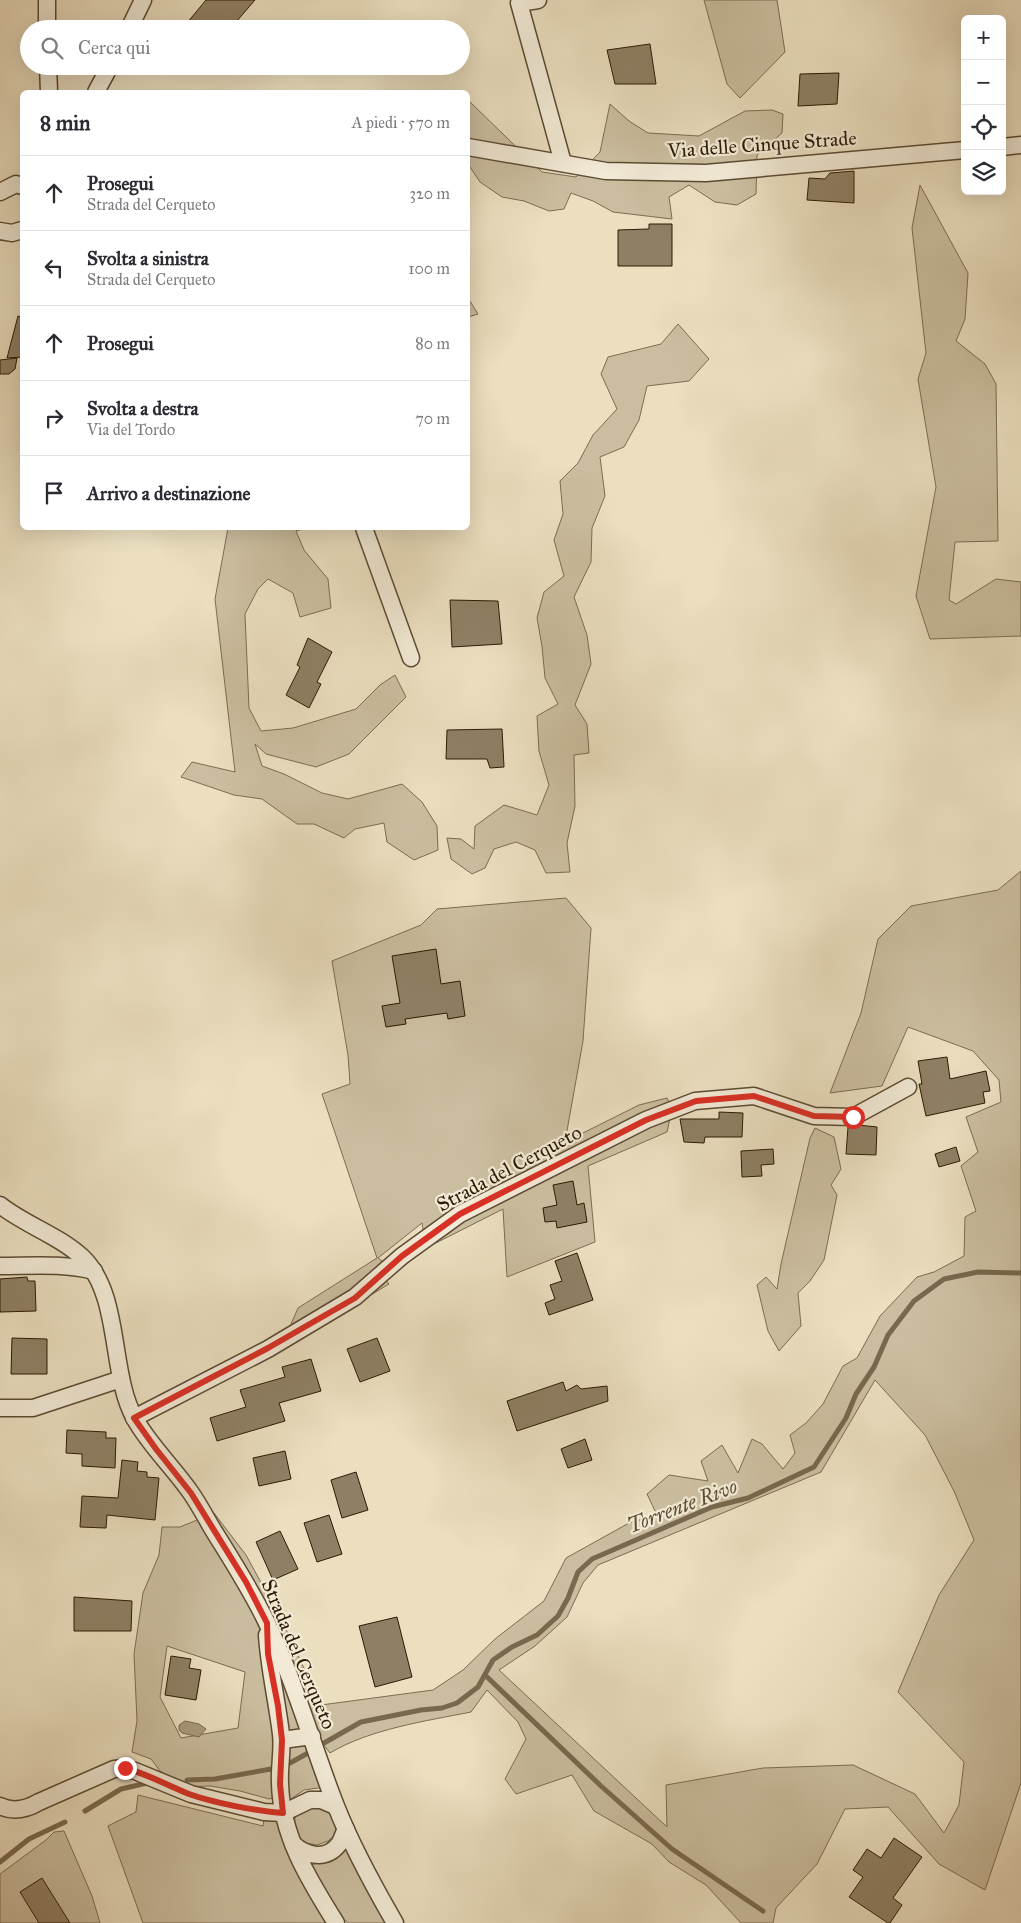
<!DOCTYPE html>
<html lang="it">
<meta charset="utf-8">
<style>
:root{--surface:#fff;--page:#f7f7f7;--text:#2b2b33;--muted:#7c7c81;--line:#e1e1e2}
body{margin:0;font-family:"IM FELL Great Primer",serif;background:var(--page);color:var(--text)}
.controls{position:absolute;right:15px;top:15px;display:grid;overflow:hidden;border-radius:8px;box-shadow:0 5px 20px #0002}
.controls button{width:45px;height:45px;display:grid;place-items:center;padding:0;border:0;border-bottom:1px solid var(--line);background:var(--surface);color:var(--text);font:25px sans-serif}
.stop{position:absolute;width:15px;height:15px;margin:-11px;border:4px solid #d93025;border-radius:50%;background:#fff}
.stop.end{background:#d93025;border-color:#fff;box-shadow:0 1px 5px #0008}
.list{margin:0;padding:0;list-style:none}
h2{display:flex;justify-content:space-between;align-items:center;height:65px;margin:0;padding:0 20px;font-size:21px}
h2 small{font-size:16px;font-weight:400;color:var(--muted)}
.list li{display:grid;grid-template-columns:32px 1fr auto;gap:15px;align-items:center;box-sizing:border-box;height:75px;padding:0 20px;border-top:1px solid var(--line)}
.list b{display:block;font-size:19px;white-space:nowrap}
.list p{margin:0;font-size:16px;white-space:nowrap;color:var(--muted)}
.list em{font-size:16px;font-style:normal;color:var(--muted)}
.icon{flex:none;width:28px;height:28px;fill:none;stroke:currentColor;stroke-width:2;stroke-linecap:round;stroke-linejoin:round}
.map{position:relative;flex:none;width:1021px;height:1923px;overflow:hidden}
.search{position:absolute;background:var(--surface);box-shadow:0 5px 20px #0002;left:20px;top:20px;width:450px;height:55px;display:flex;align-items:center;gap:12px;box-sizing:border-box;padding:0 18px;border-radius:28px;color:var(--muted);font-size:19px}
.panel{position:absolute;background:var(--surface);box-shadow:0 5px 20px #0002;left:20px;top:90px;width:450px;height:440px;border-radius:8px}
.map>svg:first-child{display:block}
</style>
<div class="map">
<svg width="1021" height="1923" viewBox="0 0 1021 1923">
<rect width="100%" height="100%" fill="#ebdfc0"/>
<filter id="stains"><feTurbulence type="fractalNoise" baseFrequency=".004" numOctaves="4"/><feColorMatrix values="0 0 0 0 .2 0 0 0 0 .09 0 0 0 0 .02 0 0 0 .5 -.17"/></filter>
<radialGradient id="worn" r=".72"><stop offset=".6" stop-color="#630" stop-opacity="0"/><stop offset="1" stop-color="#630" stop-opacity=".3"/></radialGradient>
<!-- green -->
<g fill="#cbbea0" stroke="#7c6c51" fill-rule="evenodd">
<polygon points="704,0 777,0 785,52 740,98 727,84"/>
<polygon points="468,100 542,172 576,177 600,152 610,104 629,121 648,133 699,136 745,111 772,110 783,114 782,133 757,155 756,194 737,205 715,202 689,185 669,197 672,219 613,212 593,201 571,193 564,209 549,211 524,201 502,197 480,182 468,164"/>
<polygon points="920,185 968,273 965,319 956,341 985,364 996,384 998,541 955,542 949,600 956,604 996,579 1021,582 1021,636 930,639 916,596 936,487 918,379 926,353 912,228"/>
<polygon points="468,298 478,314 468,317"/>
<polygon points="678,324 709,359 689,381 647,386 639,420 624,447 600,457 605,496 592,528 591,562 574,597 587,635 591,664 575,705 587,724 589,753 574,755 575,806 567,843 570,872 546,873 535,850 516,842 494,849 485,868 472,874 451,859 447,838 461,839 474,849 475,826 504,805 537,815 549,785 539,751 537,716 558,704 545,678 542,646 537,618 544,592 564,576 554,540 563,514 560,481 578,463 593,435 617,409 601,374 608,357 661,344"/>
<polygon points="228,528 307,528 296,531 304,550 328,579 331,608 300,617 293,593 268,579 258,589 245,614 249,708 261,731 293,728 356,709 380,685 395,675 406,697 349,754 316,767 266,754 255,744 262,766 284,774 322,793 348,799 402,784 422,802 437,826 438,850 414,860 387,842 384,823 355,829 344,838 314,824 297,824 262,799 234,795 181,777 192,762 235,772 215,599"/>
<path d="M1021,871V1783L985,1890L939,1864L888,1807L845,1809L817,1864L776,1908L773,1923H741L706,1885L669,1862L652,1844L594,1811L572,1775L516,1794L505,1779L526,1739L518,1722L487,1690L471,1712C426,1721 370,1729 330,1753L316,1735L325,1787L304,1790L288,1801L277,1797L269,1799L240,1791L210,1786L184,1787L160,1771L151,1759L132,1752L137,1721L134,1654L143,1593L159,1555L162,1527H180L214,1513L246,1555L283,1623L321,1705L433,1690L463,1670L495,1639L544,1601L566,1558L629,1523L657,1515L647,1494L669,1475L708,1481L701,1461L722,1445L738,1473L752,1439L762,1444L783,1469L795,1453L790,1435L806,1423L823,1404L843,1366L857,1358L880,1316L917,1277L934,1272L964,1256L965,1217L976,1211L961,1166L978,1152L966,1117L1001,1102L999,1080L973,1051L908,1027L882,1086L830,1093L861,1013L878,939L911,906L998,890ZM875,1380L925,1435L954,1491L974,1540L939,1595L898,1692L964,1762L959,1805L944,1833L915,1794L853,1765L763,1768L666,1785L667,1827L499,1670L535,1646L567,1617L583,1583L598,1565L821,1472ZM167,1646L245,1672L238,1728L181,1738L160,1697Z"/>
<polygon points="566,898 591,928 583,1041 565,1142 639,1105 667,1098 672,1109 667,1132 588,1166 595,1242 507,1277 503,1209 426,1248 422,1223 378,1258 394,1270 384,1278 389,1284 306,1334 291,1324 298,1308 377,1258 322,1094 350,1084 348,1055 332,961 421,925 437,909"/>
<polygon points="815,1128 834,1137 841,1169 831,1185 837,1195 824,1260 810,1281 798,1293 801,1326 779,1351 768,1331 757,1285 766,1277 777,1289 781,1264 810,1138"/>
<polygon points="138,1795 263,1826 264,1820 276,1820 303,1881 327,1923 143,1923 108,1826 136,1812"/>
<polygon points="303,1808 332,1808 339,1820 336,1834 328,1841 317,1845 301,1842 294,1833 295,1818"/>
<polygon points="64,1831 92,1896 100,1923 0,1923 0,1874 46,1840 54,1832"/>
<polygon points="346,1842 388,1923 348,1923 335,1911 312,1865 337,1855"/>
</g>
<!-- water -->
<polygon fill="#aa9c7f" stroke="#78684d" points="185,1721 199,1724 206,1729 199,1737 182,1733 179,1730 179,1725"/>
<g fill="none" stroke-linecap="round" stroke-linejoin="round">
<!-- stream -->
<g stroke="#78684d" stroke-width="5">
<polyline points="485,1675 601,1786 672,1849 763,1911"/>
<polyline points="324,1743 361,1722 421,1710 442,1708 457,1703 478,1687 493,1660 512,1647 537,1635 558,1616 568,1598 578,1572 592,1559 712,1507 748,1498 814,1467 846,1418 856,1394 874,1367 888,1335 914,1301 944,1279 978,1272 1021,1273"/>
<polyline points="290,1763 308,1753"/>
<polyline points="187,1780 215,1779 271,1769"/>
<polyline points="85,1811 121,1789 147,1783"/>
<polyline points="0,1862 29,1839 65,1822"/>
</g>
</g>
<!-- building -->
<g fill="#8f8065" stroke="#2c1a02">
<polygon points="206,0 255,0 230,29 182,29"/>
<polygon points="650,44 656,84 615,84 607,50"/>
<polygon points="839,73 837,104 798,106 800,74"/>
<polygon points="854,171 854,203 807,200 809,178 825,179 830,173"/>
<polygon points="649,224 672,224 672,266 618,266 618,230 649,229"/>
<polygon points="18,316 22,317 22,357 7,358"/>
<polygon points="17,358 15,369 9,374 0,374 0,360"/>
<polygon points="450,600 498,601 502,644 452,647"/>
<polygon points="308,638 332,652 317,682 321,684 309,708 286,695 300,667 297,665"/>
<polygon points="502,729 504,767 490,768 487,759 446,759 447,730"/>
<polygon points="436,949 441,984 460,981 465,1016 448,1019 447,1013 405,1019 406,1024 386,1027 382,1006 400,1003 392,956"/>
<polygon points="947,1057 950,1079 986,1071 990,1091 983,1092 985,1103 926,1116 919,1084 922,1084 918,1061"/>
<polygon points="719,1112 743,1113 742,1137 705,1137 704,1143 684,1142 680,1119 719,1119"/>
<polygon points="858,1125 877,1127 876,1155 846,1154 848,1127"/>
<polygon points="956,1147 960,1161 939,1167 935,1154"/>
<polygon points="773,1149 774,1164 761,1165 762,1176 742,1177 741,1151"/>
<polygon points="573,1181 577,1205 584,1203 587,1222 557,1228 556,1221 545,1222 543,1208 557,1205 553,1185"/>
<polygon points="577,1253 593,1300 549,1315 545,1303 555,1299 550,1285 562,1281 555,1261"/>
<polygon points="27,1277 28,1281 35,1281 36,1311 0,1312 0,1279"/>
<polygon points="12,1338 47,1339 47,1374 11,1374"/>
<polygon points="377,1338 390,1371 360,1382 347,1349"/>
<polygon points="311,1359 321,1391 279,1403 285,1421 217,1441 210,1418 246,1407 240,1390 285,1377 282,1367"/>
<polygon points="563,1382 566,1391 577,1385 581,1389 607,1386 608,1401 517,1431 507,1401"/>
<polygon points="67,1430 106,1432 106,1438 116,1438 115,1468 82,1466 82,1454 66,1453"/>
<polygon points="585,1439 592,1460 568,1468 561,1449"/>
<polygon points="285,1451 291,1479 259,1486 253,1458"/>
<polygon points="122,1460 138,1462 137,1471 147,1472 147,1477 159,1478 155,1520 107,1515 106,1528 80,1527 82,1496 118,1498"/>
<polygon points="356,1472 368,1510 342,1518 331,1480"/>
<polygon points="329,1515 342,1554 317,1562 304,1523"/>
<polygon points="280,1531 298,1569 273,1580 256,1542"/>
<polygon points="74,1597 132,1601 131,1631 74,1631"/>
<polygon points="397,1617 412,1677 375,1687 359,1626"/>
<polygon points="171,1656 191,1659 189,1668 201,1670 196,1700 165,1695"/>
<polygon points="894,1838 922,1857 893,1898 902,1905 890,1923 888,1923 849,1897 863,1877 853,1870 867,1849 881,1858"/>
<polygon points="42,1878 70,1923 39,1923 20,1892"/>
</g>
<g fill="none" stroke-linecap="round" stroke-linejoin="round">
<!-- street casing -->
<g stroke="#5c4b32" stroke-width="19">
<g id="street">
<polyline points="47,0 47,29"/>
<polyline points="538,0 519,3 563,163"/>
<polyline points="129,29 143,0"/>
<polyline points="48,66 49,92"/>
<polyline points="96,92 110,66"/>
<polyline points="468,147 606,171 706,173 965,150"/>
<polyline points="1002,147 1021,145"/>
<polyline points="0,192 16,184 22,186"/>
<polyline points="0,231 12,233 22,230"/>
<polyline points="364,528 411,658"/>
<path d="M0,1205C25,1225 58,1235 82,1257C122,1295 109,1373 135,1419C150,1446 174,1468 191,1493C200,1506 207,1520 215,1533C233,1562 251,1590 266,1621C295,1681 312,1745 336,1806C352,1847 373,1885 395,1923"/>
<path d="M0,1266C31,1266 63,1263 94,1271"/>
<polyline points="0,1408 33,1408 121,1379"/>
<polyline points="134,1418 268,1349 355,1297 402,1256 460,1214 646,1120 695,1101 754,1096 814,1116 853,1117 908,1087"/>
<path d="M267,1635C269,1668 277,1701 281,1734C283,1750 279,1767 280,1783C281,1835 309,1880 336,1923"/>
<polyline points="282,1740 312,1736"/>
<path d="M0,1806C14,1813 27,1809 39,1802L114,1769L125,1768L135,1771L191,1794L264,1812L283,1813L310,1800H321L335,1806"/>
<path d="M293,1844C306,1856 326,1861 339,1844C342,1840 343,1834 346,1829"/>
</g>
</g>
<!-- street -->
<use href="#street" stroke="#f2ead6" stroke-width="16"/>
</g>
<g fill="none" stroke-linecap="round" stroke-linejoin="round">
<!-- route -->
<path stroke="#d93025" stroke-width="6" d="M125,1768C147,1774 167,1785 189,1794C214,1803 256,1811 283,1813L280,1784L282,1740L278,1706L268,1654L267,1623L246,1582L191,1493L156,1449L134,1418L268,1348L355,1298L402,1256L460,1214L646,1120L696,1101L754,1096L814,1116L853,1117"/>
</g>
<g text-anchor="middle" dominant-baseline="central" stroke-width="4.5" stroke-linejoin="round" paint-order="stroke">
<!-- street labels -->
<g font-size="20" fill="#2c1a02" stroke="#f2ead6">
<text transform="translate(762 144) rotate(-4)">Via delle Cinque Strade</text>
<text transform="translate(509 1168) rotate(-28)">Strada del Cerqueto</text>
<text transform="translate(299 1654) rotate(67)">Strada del Cerqueto</text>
</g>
<!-- water labels -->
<g font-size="21" font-style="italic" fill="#5e4e34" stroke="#f2ead6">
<text transform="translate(682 1506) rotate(-21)">Torrente Rivo</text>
</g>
</g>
<rect width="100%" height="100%" filter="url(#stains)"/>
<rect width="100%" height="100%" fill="url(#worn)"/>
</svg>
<div class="controls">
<button>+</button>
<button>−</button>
<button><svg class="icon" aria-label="locate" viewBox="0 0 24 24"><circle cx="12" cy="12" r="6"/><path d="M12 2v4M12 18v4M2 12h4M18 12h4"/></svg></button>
<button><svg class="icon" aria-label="layers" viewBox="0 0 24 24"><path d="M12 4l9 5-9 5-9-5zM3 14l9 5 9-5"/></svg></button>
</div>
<div class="stop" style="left:853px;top:1117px"></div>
<div class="stop end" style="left:125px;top:1768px"></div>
<div class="search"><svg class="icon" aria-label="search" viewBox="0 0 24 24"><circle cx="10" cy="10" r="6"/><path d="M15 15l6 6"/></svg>Cerca qui</div>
<section class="panel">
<h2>8 min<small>A piedi · 570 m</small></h2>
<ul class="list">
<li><svg class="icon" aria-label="ahead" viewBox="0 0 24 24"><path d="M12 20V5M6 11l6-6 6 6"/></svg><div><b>Prosegui</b><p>Strada del Cerqueto</p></div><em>320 m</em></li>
<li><svg class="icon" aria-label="left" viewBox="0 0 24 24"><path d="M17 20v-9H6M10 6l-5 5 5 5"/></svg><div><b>Svolta a sinistra</b><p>Strada del Cerqueto</p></div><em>100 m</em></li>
<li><svg class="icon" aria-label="ahead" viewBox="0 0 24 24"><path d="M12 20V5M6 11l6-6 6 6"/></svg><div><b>Prosegui</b></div><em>80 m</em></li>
<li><svg class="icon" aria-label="right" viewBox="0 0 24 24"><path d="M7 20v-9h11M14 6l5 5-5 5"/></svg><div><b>Svolta a destra</b><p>Via del Tordo</p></div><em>70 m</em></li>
<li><svg class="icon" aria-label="arrive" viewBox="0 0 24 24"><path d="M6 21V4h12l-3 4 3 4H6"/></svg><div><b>Arrivo a destinazione</b></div></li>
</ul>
</section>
</div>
